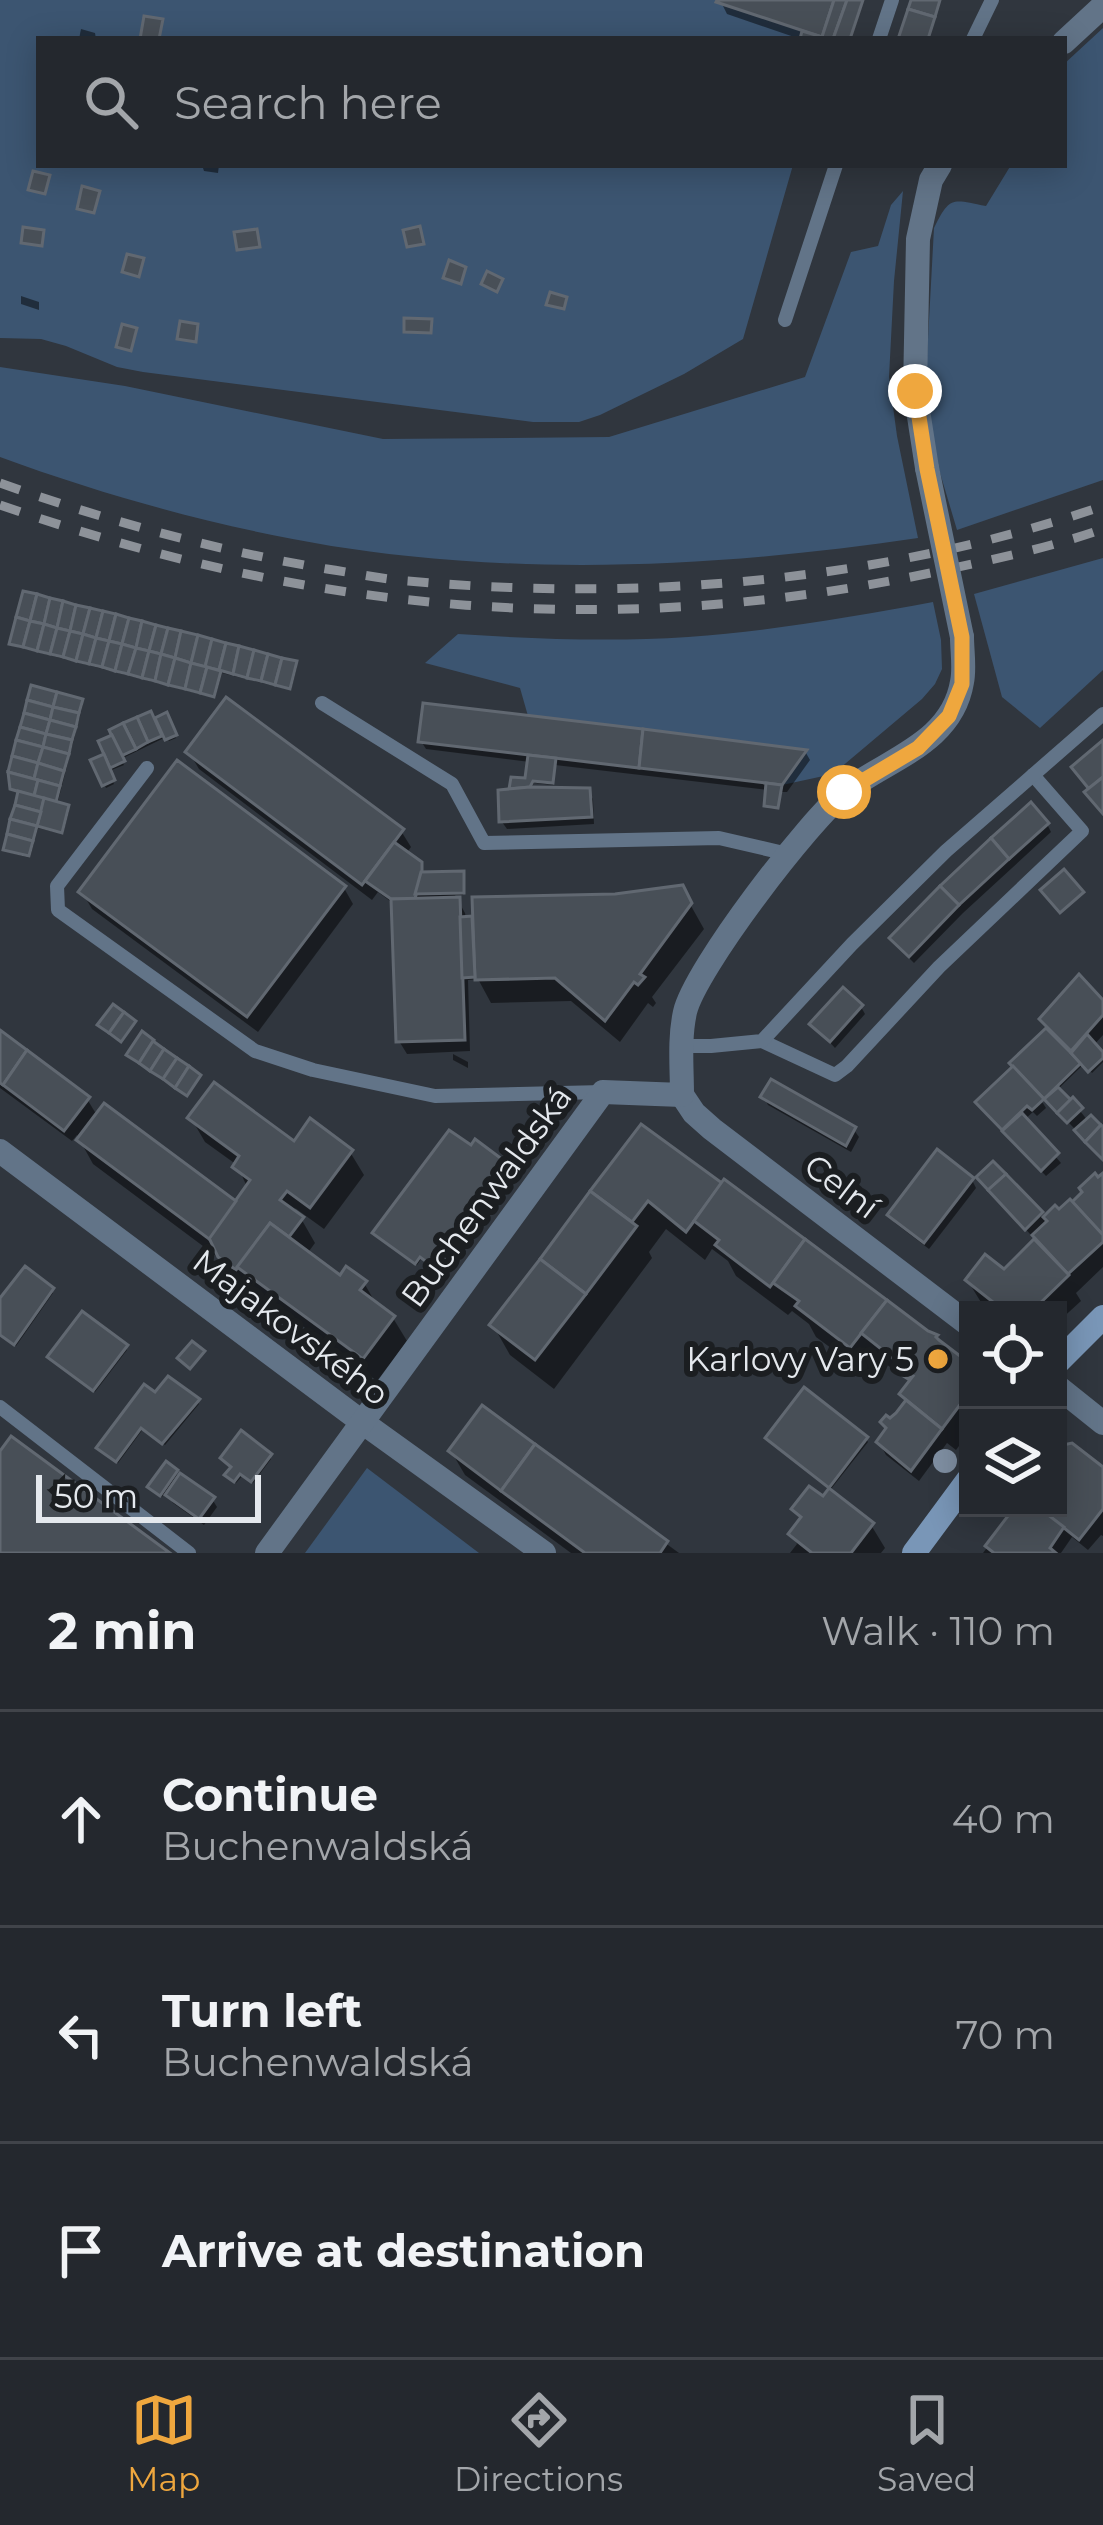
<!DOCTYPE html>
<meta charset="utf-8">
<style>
:root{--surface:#24282e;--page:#30343a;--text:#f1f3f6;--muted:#a3a6aa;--line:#41444a;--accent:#efa73e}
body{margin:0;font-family:Montserrat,sans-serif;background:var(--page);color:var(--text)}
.controls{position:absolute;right:36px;bottom:36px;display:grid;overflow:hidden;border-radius:0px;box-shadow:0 6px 30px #0003}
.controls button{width:108px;height:108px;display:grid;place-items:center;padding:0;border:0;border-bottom:3px solid var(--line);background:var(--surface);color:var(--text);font:60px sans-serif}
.scale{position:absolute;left:36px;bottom:30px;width:225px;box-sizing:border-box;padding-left:12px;border:6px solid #e4e8ed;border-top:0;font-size:33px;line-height:42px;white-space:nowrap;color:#e4e8ed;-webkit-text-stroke:9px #1b1e21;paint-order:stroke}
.stop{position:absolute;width:36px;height:36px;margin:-27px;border:9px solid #efa73e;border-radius:50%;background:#fff}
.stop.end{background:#efa73e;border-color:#fff;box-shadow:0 3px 12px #0008}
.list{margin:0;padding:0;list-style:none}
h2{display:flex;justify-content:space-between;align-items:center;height:156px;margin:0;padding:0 48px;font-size:51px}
h2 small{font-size:39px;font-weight:400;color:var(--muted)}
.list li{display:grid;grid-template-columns:78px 1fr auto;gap:36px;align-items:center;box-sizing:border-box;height:216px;padding:0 48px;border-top:3px solid var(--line)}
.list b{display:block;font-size:45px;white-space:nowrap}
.list p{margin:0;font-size:39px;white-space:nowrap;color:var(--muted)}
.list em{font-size:39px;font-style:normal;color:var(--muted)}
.icon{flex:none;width:66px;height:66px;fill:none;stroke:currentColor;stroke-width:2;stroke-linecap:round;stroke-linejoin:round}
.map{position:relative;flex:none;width:1103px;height:1553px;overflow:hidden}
.search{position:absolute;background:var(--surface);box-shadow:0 6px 30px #0003;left:36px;right:36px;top:36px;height:132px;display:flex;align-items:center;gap:30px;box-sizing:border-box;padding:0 42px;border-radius:0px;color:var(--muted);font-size:45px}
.sheet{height:804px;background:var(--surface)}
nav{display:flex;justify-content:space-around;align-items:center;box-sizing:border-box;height:168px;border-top:3px solid var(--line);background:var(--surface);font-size:33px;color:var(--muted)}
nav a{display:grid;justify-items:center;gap:6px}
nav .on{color:var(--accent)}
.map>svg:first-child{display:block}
</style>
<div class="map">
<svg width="1103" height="1553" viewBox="0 0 1103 1553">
<rect width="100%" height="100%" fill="#30363e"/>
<!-- green -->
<g fill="#3c5571">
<polygon points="0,0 847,0 834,39 39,39 39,165 793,165 743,339 684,374 600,415 579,422 533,422 143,372 117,367 66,346 41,339 0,338"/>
<path d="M1103,28V480L957,530L938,466L925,395L934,228C950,196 951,199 986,206L1011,165H1064V64Z"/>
<path d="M903,191L894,281L889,377L897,436L918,538C750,563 577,574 408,556C272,542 128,504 0,457V367L125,386L383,439L609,437L805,377L851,252L878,246L891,205Z"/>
<polygon points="1103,558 1103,670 1040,728 1002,697 974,594"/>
<path d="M933,602L941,640L942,669L935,684L922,699L833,774L782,785L806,750L528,716L520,688L425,663L458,634C534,639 612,642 688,637C771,631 852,617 933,602Z"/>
<polygon points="367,1468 479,1553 305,1553"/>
</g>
<!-- shadow -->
<g fill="#0007">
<polygon points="720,0 864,0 851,39 800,39 727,14"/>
<polygon points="81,29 95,33 96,39 79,39"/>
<polygon points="202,165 219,165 218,173 204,171"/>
<polygon points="21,296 39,302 39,310 21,304"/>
<polygon points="12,643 295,664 297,667 291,690 222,673 215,698 14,646"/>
<polygon points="81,701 83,704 57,805 69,811 63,834 38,828 30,858 8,852 6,849 21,793 13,788"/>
<polygon points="425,706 806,753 810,760 787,792 782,792 778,809 768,808 767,805 768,790 555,765 553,785 534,783 529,792 588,791 593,799 594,824 507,829 502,822 527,782 530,762 426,749 421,741"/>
<polygon points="166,716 176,738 169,741 166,737 121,759 124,765 109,771 114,784 106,788 94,761 108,755 153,721"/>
<polygon points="189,752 401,831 411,847 406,854 419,864 426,875 464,877 463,895 455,895 465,913 466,919 471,919 476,929 615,897 681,888 704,929 652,997 656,1003 653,1007 648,1003 620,1042 571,1001 491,1003 478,979 468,980 470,1051 407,1054 399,1041 394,904 378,892 372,900 199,769"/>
<polygon points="1047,824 1051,832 963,913 914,963 897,946 893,938"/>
<polygon points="344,888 353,904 258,1032 92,909 82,892"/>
<polygon points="1103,1004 1103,1035 1093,1046 1103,1056 1103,1062 1092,1073 1084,1064 1057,1090 1073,1102 1088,1121 1103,1131 1103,1158 1038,1091 1036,1092 1046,1108 1037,1116 1033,1112 1024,1120 1061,1163 1046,1176 983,1110 1016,1068 1013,1064 1048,1030 1042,1019"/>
<polygon points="861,1007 865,1014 835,1048 813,1024"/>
<polygon points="0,1035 87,1099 98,1117 235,1205 248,1189 237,1165 205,1142 191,1118 295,1145 350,1152 364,1175 324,1229 295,1208 315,1243 307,1254 340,1279 364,1283 378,1307 393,1318 407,1341 377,1381 251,1288 249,1291 235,1281 223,1261 93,1164 77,1135 72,1141 0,1088"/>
<polygon points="453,1054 468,1062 468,1068 453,1060"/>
<polygon points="764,1097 854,1130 859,1137 851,1152 768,1105"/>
<polygon points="642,1128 722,1187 725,1183 968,1365 968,1434 956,1450 947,1443 919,1481 886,1455 879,1442 891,1422 907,1403 902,1395 910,1385 908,1381 881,1360 869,1376 816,1337 809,1324 792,1311 788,1315 736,1276 728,1261 712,1249 705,1260 666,1229 649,1252 652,1258 554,1389 510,1355 493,1325"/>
<polygon points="512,1171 514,1174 441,1272 422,1258 417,1265 378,1236"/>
<polygon points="1103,1177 1103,1267 1076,1293 1081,1301 1058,1322 1058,1310 989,1310 982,1304 968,1281 1004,1273 1038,1240 1034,1233 1031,1235 997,1199 1040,1214 1044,1220 1055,1209 1059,1214 1072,1206"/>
<polygon points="972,1180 976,1188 929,1249 895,1223 890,1215"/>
<polygon points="51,1290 53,1293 16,1346 0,1335 0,1303"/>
<polygon points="125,1347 127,1350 95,1392 52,1360"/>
<polygon points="156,1396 197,1401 199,1404 165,1445 143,1429 118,1463 102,1451"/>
<polygon points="482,1409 679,1553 571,1553 465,1475 451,1451"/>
<polygon points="866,1439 868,1442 831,1489 770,1441"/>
<polygon points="1058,1451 1103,1470 1103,1536 1101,1535 1088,1550 1072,1537 1061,1553 983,1553 1016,1508 1058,1508"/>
<polygon points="270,1456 271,1459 253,1483 243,1475 236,1483 229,1478"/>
<polygon points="176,1472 180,1479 212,1499 217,1507 204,1525 173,1503 166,1491 162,1497 152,1490"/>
<polygon points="795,1510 871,1525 885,1548 881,1553 790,1553 797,1544 791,1534 801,1521"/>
</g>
<!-- building -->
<g fill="#484f57" stroke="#616871" stroke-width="3">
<polygon points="717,0 834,0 822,37 716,2"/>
<polygon points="834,0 847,0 833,39 800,39 802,31 822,37"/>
<polygon points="847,0 863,0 850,39 833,39"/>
<polygon points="911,0 940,0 935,17 908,9"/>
<polygon points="908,9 935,17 928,39 898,39"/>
<polygon points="144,16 163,19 159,39 140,39"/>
<polygon points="33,171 50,175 45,194 28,190"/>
<polygon points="82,186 100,191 94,213 77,209"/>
<polygon points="420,226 424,244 407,247 403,230"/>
<polygon points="23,227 44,230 42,246 21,243"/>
<polygon points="257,229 260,247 237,250 234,232"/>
<polygon points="127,254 144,258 139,277 122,272"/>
<polygon points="449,260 466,267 461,284 443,278"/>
<polygon points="487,271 503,279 497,292 481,284"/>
<polygon points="550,292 567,297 564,309 546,305"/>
<polygon points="404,318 432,319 431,333 404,332"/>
<polygon points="180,321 198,324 196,342 177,339"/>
<polygon points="122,324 137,328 131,351 116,347"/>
<polygon points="23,591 37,594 30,621 16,617"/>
<polygon points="37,594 50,598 44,624 30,621"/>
<polygon points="50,598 63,601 57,628 44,624"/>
<polygon points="63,601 76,605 70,631 57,628"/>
<polygon points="76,605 90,608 83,634 70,631"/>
<polygon points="90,608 103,611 96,638 83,634"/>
<polygon points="103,611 116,614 109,641 96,638"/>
<polygon points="116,614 129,618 122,644 109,641"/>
<polygon points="16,617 30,621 23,647 9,644"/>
<polygon points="129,618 142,621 136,648 122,644"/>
<polygon points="30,621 44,624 37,651 23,647"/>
<polygon points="142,621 156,625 149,651 136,648"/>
<polygon points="44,624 57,628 50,654 37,651"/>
<polygon points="156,625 168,628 161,654 149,651"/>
<polygon points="57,628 70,631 63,657 50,654"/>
<polygon points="168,628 181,631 175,658 161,654"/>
<polygon points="70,631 83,634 76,661 63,657"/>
<polygon points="181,631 198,635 191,663 175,658"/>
<polygon points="83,634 96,638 89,664 76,661"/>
<polygon points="198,635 212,639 205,667 191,663"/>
<polygon points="96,638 109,641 102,667 89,664"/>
<polygon points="212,639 226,643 219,670 205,667"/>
<polygon points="109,641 122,644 115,671 102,667"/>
<polygon points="226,643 239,646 233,674 219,670"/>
<polygon points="122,644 136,648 128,674 115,671"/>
<polygon points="239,646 254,650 247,678 233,674"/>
<polygon points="136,648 149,651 142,678 128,674"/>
<polygon points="254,650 268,654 261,681 247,678"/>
<polygon points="149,651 161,654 155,681 142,678"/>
<polygon points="161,654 175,658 168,685 155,681"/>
<polygon points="268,654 282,658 275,685 261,681"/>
<polygon points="175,658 191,663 185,689 168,685"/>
<polygon points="282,658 297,661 290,689 275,685"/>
<polygon points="191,663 207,667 200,693 185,689"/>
<polygon points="207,667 221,671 214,697 200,693"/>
<polygon points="31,685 57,692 53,707 27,700"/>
<polygon points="57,692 83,699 79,713 53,707"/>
<polygon points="226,697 404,829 362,885 185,752"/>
<polygon points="27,700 53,707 50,720 24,713"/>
<polygon points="423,703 643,729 639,768 418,742"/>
<polygon points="53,707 79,713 76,727 50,720"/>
<polygon points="151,711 162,736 148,742 137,717"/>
<polygon points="167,712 177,735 165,740 155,718"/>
<polygon points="24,713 50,720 46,734 20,727"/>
<polygon points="137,717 148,742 136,749 123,723"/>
<polygon points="50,720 76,727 72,740 46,734"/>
<polygon points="123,723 136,749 121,756 109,730"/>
<polygon points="20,727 46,734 43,747 16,740"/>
<polygon points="643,729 807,750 782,785 639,768"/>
<polygon points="46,734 72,740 69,754 43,747"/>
<polygon points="112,735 125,761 110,768 98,741"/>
<polygon points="16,740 43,747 38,763 12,756"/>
<polygon points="1103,740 1103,777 1089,789 1071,767"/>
<polygon points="43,747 69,754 64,771 38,763"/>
<polygon points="104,754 115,780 102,786 90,760"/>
<polygon points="528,755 556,758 553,783 533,781 530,787 509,789 511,777 525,778"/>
<polygon points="12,756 38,763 34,779 8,772"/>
<polygon points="177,760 346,886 247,1017 78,892"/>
<polygon points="38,763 64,771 60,786 34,779"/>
<polygon points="8,772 38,780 34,796 10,789"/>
<polygon points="1103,777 1103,814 1084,792"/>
<polygon points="38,780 60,786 56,802 34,796"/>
<polygon points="766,783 782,785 778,808 764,806"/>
<polygon points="530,787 590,788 592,817 499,822 498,790"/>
<polygon points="18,791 44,798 41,812 15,805"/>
<polygon points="44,798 69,805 62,833 37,826"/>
<polygon points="1031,802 1049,823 1009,859 991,838"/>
<polygon points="15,805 41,812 37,826 10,819"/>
<polygon points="10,819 37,826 33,841 7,834"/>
<polygon points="7,834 33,841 29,856 3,850"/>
<polygon points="991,838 1009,859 959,905 940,886"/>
<polygon points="394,842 422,862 422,872 415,899 391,899 365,881"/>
<polygon points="1064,869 1084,892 1060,913 1040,890"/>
<polygon points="464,871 464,893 415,894 421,872"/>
<polygon points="683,885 692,903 640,974 645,977 638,985 634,982 605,1021 555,978 475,980 472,897 615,894"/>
<polygon points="940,886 959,905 909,957 889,938"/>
<polygon points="460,897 465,1040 396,1042 391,899"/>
<polygon points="472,916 475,977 462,978 460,917"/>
<polygon points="1079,974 1103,1000 1103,1015 1071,1051 1039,1019"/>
<polygon points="843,987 863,1005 830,1042 809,1024"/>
<polygon points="113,1004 124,1012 109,1033 97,1025"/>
<polygon points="124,1012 136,1021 121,1042 109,1033"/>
<polygon points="1046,1028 1081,1063 1044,1099 1009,1063"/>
<polygon points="0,1030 27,1050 3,1085 0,1083"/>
<polygon points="142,1031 154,1040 139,1063 126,1055"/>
<polygon points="1087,1034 1103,1052 1103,1058 1088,1072 1071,1053"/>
<polygon points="153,1041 164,1049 150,1071 139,1063"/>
<polygon points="164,1049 177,1058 163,1079 150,1071"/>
<polygon points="27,1050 90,1097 64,1131 3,1085"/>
<polygon points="177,1058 189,1066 175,1088 163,1079"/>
<polygon points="189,1066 201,1075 187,1096 175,1088"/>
<polygon points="1013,1066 1044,1099 1032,1110 1027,1106 1002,1130 975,1102"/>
<polygon points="771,1079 856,1127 846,1146 760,1097"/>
<polygon points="214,1082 294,1141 310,1118 353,1150 310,1208 287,1191 280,1200 304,1217 289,1237 270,1223 236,1270 218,1257 209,1238 250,1180 232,1167 239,1156 187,1118"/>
<polygon points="1058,1087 1071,1100 1057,1113 1044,1099"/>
<polygon points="1073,1097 1083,1108 1067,1123 1057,1113"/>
<polygon points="104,1103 236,1201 209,1239 76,1140"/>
<polygon points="1022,1113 1059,1153 1041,1171 1002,1131"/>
<polygon points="1091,1115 1101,1125 1085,1142 1074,1130"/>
<polygon points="641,1124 722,1183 686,1232 648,1201 632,1222 590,1191"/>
<polygon points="1101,1125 1103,1127 1103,1160 1085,1142"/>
<polygon points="449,1130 471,1145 475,1139 515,1169 439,1271 420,1257 415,1264 372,1233"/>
<polygon points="937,1149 974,1178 924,1243 887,1215"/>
<polygon points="993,1161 1006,1174 988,1190 976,1177"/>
<polygon points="1095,1173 1098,1177 1103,1173 1103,1235 1072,1202 1082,1192 1079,1188"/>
<polygon points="1006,1174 1043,1212 1025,1230 988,1190"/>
<polygon points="724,1179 805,1239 770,1287 715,1245 719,1240 694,1221"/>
<polygon points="590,1191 637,1226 586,1294 540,1259"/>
<polygon points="1070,1199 1103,1235 1103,1242 1068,1274 1032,1235 1047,1221 1043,1217 1055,1205 1059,1209"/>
<polygon points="270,1223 340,1275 346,1266 367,1281 360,1290 395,1316 363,1359 237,1267"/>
<polygon points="805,1239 887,1300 850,1348 795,1306 799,1301 773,1283"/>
<polygon points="1034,1239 1069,1275 1033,1310 1003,1310 965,1280 985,1254 1004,1269"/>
<polygon points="540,1259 586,1294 535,1360 489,1325"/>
<polygon points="25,1266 54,1288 14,1345 0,1335 0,1298"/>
<polygon points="887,1300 928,1331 938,1335 936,1337 939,1340 968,1362 968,1394 942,1429 899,1394 913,1376 911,1375 908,1379 900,1374 908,1358 905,1355 895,1360 861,1333"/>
<polygon points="82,1311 128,1345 93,1391 47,1357"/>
<polygon points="192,1341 205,1351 190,1369 177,1358"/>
<polygon points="168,1376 200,1399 162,1444 141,1428 116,1462 96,1448 144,1384 155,1392"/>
<polygon points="804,1387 868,1437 829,1488 765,1438"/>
<polygon points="906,1400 942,1429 911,1471 876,1442 886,1428 880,1422 886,1415 890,1418 896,1413"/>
<polygon points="482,1405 535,1444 501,1491 448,1451"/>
<polygon points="241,1430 272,1454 251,1482 240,1474 234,1482 224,1475 231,1467 220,1458"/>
<polygon points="11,1436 170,1553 0,1553 0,1451"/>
<polygon points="1072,1443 1103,1467 1103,1509 1079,1540 1039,1508 1058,1508 1058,1446"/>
<polygon points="535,1444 668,1541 660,1553 585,1553 501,1491"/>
<polygon points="166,1461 178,1470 160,1496 147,1487"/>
<polygon points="180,1473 215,1497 199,1519 165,1495"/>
<polygon points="809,1486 823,1496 829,1488 874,1523 851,1553 812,1553 788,1534 801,1517 791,1509"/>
<polygon points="1014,1508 1039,1508 1064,1527 1050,1548 1056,1553 994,1553 985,1546"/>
</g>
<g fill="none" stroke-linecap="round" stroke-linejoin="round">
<!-- lane -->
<g stroke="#627488" stroke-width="14">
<polyline points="879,39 892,0"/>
<polyline points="973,39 992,0"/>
<polyline points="785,320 836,165"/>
<polyline points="322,703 452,784 484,843 719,838 788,854"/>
<polyline points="147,768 57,886 58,910 255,1051 313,1070 435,1096 603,1092"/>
<polyline points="762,1041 835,1075 847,1066 939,967 1082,831 1033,775"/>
<polyline points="681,1046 711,1046 762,1041 852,944 946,851 1103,714"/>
<polyline points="0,1407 189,1553"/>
</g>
<!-- street -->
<g stroke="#627488" stroke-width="24">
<polyline points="1064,42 1103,6"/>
<polyline points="927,468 915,391 918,239 931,180 940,165"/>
<polyline points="682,1095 694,1113 712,1129 968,1324"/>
<polyline points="0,1151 362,1422 544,1553"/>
<polyline points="1058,1387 1103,1423"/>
<path d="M267,1553L603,1092L682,1095C682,1068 679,1039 685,1012C695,969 809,820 846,791C888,759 952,743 962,682C965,668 962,651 962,637"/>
</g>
<!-- secondary -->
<g stroke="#7996b7" stroke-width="24">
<polyline points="1058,1362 1103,1317"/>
<polyline points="914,1553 968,1480"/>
</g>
<!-- rail -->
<g stroke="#8d9299" stroke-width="9" stroke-dasharray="21 21" stroke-linecap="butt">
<path d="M0,483C107,521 214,550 327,569C354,573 381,579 408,581C641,602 881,582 1103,506"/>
<path d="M0,505C310,613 612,641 935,572C991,560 1049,548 1103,529"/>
</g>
<!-- street-bridge -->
<polyline stroke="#627488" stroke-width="24" points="927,468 962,637"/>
</g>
<!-- trees -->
<circle fill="#7f8fa2" cx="945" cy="1461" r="12"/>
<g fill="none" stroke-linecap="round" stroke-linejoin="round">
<!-- route -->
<polyline stroke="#efa73e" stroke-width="15" points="844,792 918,748 949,716 962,684 962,637 927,469 915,391"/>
</g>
<!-- markers -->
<circle fill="#efa73e" stroke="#1b1e21" stroke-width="4.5" cx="938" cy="1359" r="12"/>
<g text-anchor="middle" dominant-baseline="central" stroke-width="12" stroke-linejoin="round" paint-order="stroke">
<!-- street labels -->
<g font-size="33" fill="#e4e8ed" stroke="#1b1e21">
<text transform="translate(842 1186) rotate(37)">Celní</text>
<text transform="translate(486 1196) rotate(-54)">Buchenwaldská</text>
<text transform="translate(291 1327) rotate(37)">Majakovského</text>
</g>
<!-- poi labels -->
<g font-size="33" fill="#e4e8ed" stroke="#1b1e21" text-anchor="end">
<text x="914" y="1359">Karlovy Vary 5</text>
</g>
</g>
</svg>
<div class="controls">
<button><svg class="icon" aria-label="locate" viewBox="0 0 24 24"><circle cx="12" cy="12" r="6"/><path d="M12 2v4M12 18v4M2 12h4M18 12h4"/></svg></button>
<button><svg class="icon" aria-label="layers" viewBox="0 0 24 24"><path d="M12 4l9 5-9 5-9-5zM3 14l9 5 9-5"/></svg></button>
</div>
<div class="scale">50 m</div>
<div class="stop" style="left:844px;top:792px"></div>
<div class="stop end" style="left:915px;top:391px"></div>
<div class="search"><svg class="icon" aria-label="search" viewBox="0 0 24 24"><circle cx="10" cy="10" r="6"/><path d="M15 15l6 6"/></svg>Search here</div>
</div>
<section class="sheet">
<h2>2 min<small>Walk · 110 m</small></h2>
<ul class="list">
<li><svg class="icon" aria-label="ahead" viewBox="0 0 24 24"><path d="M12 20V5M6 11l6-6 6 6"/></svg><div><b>Continue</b><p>Buchenwaldská</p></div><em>40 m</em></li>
<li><svg class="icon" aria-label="left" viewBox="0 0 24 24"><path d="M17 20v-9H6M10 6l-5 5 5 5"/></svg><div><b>Turn left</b><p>Buchenwaldská</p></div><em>70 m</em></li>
<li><svg class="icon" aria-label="arrive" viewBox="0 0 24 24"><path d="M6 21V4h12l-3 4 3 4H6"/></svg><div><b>Arrive at destination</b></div></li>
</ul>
</section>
<nav>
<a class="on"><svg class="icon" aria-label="map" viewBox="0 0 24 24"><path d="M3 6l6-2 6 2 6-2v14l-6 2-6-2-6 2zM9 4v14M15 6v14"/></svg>Map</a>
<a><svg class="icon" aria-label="directions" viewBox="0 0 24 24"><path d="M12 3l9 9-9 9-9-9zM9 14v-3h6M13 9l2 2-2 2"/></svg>Directions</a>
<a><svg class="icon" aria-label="saved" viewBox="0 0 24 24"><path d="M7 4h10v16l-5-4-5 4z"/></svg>Saved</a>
</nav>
